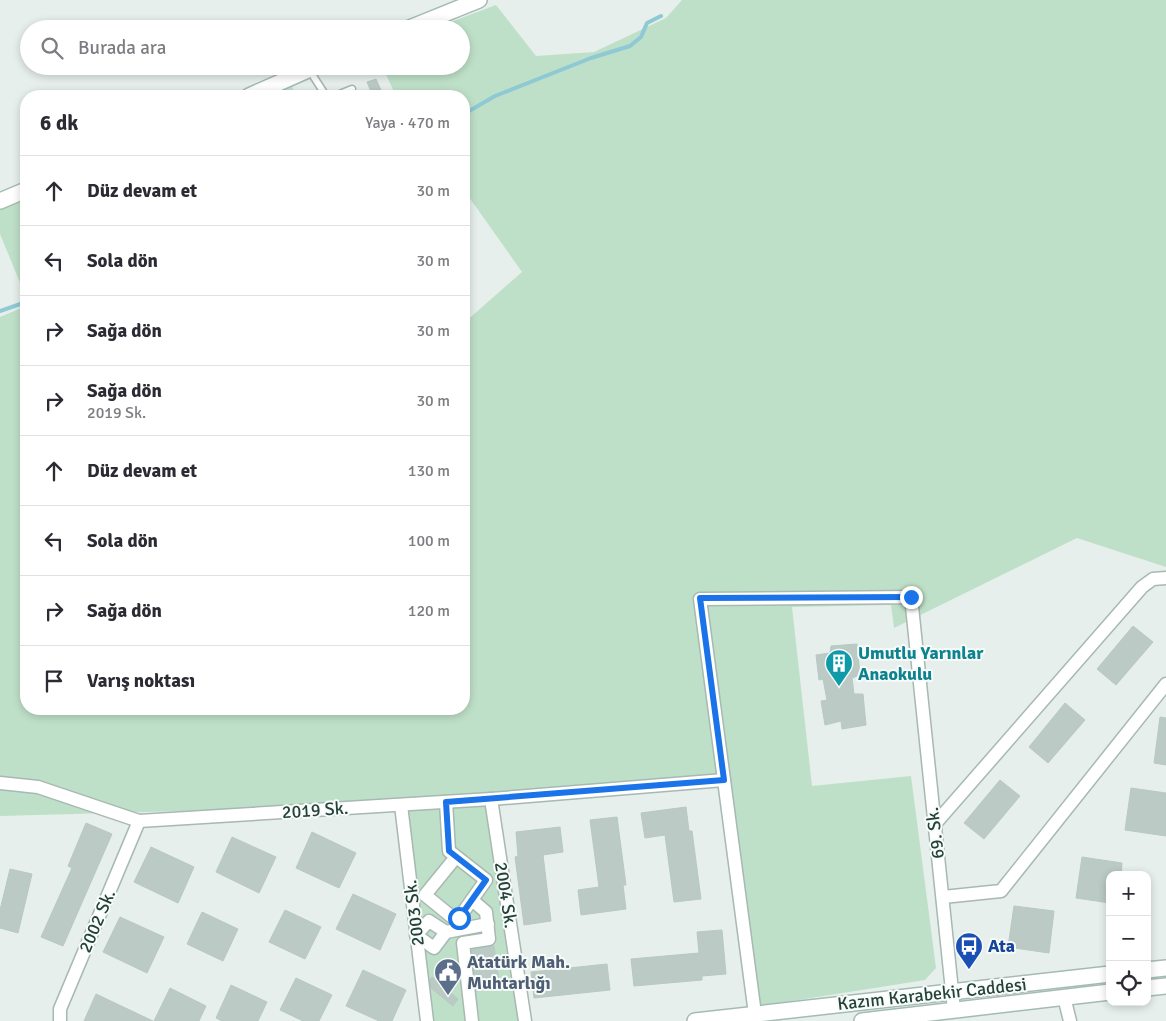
<!DOCTYPE html>
<html lang="tr">
<meta charset="utf-8">
<style>
:root{--surface:#fff;--page:#f7f7f7;--text:#2b2b33;--muted:#7c7c81;--line:#e1e1e2}
body{margin:0;font-family:Signika,sans-serif;background:var(--page);color:var(--text)}
.controls{position:absolute;right:15px;bottom:15px;display:grid;overflow:hidden;border-radius:10px;box-shadow:0 2px 8px #0003}
.controls button{width:45px;height:45px;display:grid;place-items:center;padding:0;border:0;border-bottom:1px solid var(--line);background:var(--surface);color:var(--text);font:25px sans-serif}
.stop{position:absolute;width:15px;height:15px;margin:-11px;border:4px solid #1a73e8;border-radius:50%;background:#fff}
.stop.end{background:#1a73e8;border-color:#fff;box-shadow:0 1px 5px #0008}
.list{margin:0;padding:0;list-style:none}
h2{display:flex;justify-content:space-between;align-items:center;height:65px;margin:0;padding:0 20px;font-size:21px}
h2 small{font-size:16px;font-weight:400;color:var(--muted)}
.list li{display:grid;grid-template-columns:32px 1fr auto;gap:15px;align-items:center;box-sizing:border-box;height:70px;padding:0 20px;border-top:1px solid var(--line)}
.list b{display:block;font-size:19px;white-space:nowrap}
.list p{margin:0;font-size:16px;white-space:nowrap;color:var(--muted)}
.list em{font-size:16px;font-style:normal;color:var(--muted)}
.icon{flex:none;width:28px;height:28px;fill:none;stroke:currentColor;stroke-width:2;stroke-linecap:round;stroke-linejoin:round}
.map{position:relative;flex:none;width:1166px;height:1021px;overflow:hidden}
.search{position:absolute;background:var(--surface);box-shadow:0 2px 8px #0003;left:20px;top:20px;width:450px;height:55px;display:flex;align-items:center;gap:12px;box-sizing:border-box;padding:0 18px;border-radius:28px;color:var(--muted);font-size:19px}
.panel{position:absolute;background:var(--surface);box-shadow:0 2px 8px #0003;left:20px;top:90px;width:450px;height:625px;border-radius:20px}
.map>svg:first-child{display:block}
</style>
<div class="map">
<svg width="1166" height="1021" viewBox="0 0 1166 1021">
<rect width="100%" height="100%" fill="#e6efeb"/>
<!-- green -->
<g fill="#bfe0c8">
<polygon points="682,0 1166,0 1166,567 1077,538 894,628 891,605 792,607 812,786 911,776 936,968 925,980 754,1007 724,780 491,799 525,1021 420,1021 400,805 0,816 0,317 26,306 26,709 464,709 464,323 522,272 464,190 464,96 396,96 382,66 461,66 461,29 432,29 496,5 536,56 594,52 666,18"/>
<polygon points="292,87 296,96 269,96"/>
<polygon points="26,198 26,297 0,234 0,209"/>
</g>
<g fill="none" stroke-linecap="round" stroke-linejoin="round">
<!-- stream -->
<g stroke="#8ec9d4" stroke-width="4">
<polyline points="464,114 495,96 591,58 630,46 641,37 647,23 661,16"/>
<polyline points="0,311 26,302"/>
</g>
</g>
<!-- building -->
<g fill="#bbcac4" stroke="#b8c9c2">
<polygon points="376,79 381,90 372,94 367,82"/>
<polygon points="1133,626 1153,642 1116,685 1097,669"/>
<polygon points="857,644 860,675 852,678 854,694 863,694 866,725 842,729 841,721 825,725 821,701 827,700 823,679 819,680 816,655 830,653 831,646"/>
<polygon points="1065,703 1085,720 1048,763 1029,747"/>
<polygon points="1160,717 1166,718 1166,765 1154,763"/>
<polygon points="1000,780 1020,796 984,839 964,823"/>
<polygon points="1131,788 1166,793 1166,836 1125,830"/>
<polygon points="686,807 689,831 692,831 701,899 674,902 665,835 645,838 641,813"/>
<polygon points="617,817 626,885 623,885 626,909 581,915 578,890 599,887 590,820"/>
<polygon points="86,823 112,834 63,946 41,937 72,868 68,866"/>
<polygon points="560,827 563,852 543,855 551,921 524,925 515,857 518,856 516,832"/>
<polygon points="312,832 356,853 339,888 296,868"/>
<polygon points="232,837 276,857 259,893 216,872"/>
<polygon points="151,847 194,867 178,903 134,882"/>
<polygon points="1082,857 1122,863 1121,875 1110,875 1110,903 1076,898"/>
<polygon points="10,869 32,874 18,933 0,928 0,910"/>
<polygon points="353,894 396,914 380,950 336,929"/>
<polygon points="1014,906 1054,911 1049,953 1008,947"/>
<polygon points="285,910 321,927 305,959 269,942"/>
<polygon points="202,912 238,929 223,961 187,944"/>
<polygon points="120,917 164,937 147,973 103,952"/>
<polygon points="722,930 726,974 702,976 702,980 634,986 631,959 699,953 697,932"/>
<polygon points="494,946 500,987 477,991 472,950"/>
<polygon points="607,964 610,990 534,998 531,972"/>
<polygon points="363,970 406,990 392,1021 379,1021 346,1006"/>
<polygon points="432,977 458,999 453,1006 431,988 430,979"/>
<polygon points="296,978 332,995 319,1021 303,1021 280,1010"/>
<polygon points="231,985 267,1002 258,1021 222,1021 216,1018"/>
<polygon points="170,988 206,1006 199,1021 154,1021"/>
<polygon points="96,994 153,1021 84,1021"/>
</g>
<g fill="none" stroke-linecap="round" stroke-linejoin="round">
<!-- lane casing -->
<g stroke="#a8b8b2" stroke-width="9">
<g id="lane">
<polyline points="310,71 326,96"/>
<polyline points="335,96 352,89"/>
</g>
</g>
<!-- street casing -->
<g stroke="#a8b8b2" stroke-width="15">
<g id="street">
<polyline points="0,783 38,787 139,821 491,799 724,780"/>
<polyline points="491,799 525,1021"/>
<polyline points="446,802 449,851 486,880 459,918 452,917 425,895 456,857"/>
<polyline points="401,805 427,1021"/>
<polyline points="934,825 1142,587 1153,579 1166,578"/>
<polyline points="943,897 1001,891 1166,684"/>
<polyline points="446,932 434,948 416,935 429,921 446,932 488,924"/>
<polyline points="1064,997 1070,1021"/>
<polyline points="755,1014 700,599 911,597 954,1010"/>
<polyline points="60,1021 60,1009 139,821"/>
<polyline points="472,1021 463,943 489,939 486,912 472,900"/>
</g>
</g>
<!-- secondary casing -->
<g stroke="#a4bbb3" stroke-width="18">
<g id="secondary">
<polyline points="407,29 479,0"/>
<polyline points="249,96 317,66"/>
<polyline points="0,201 26,190"/>
<polyline points="1147,970 1166,968"/>
<polyline points="1147,988 1166,986"/>
<polyline points="695,1021 1110,974"/>
<polyline points="862,1021 1110,992"/>
</g>
</g>
<!-- lane -->
<use href="#lane" stroke="#fff" stroke-width="6"/>
<!-- street -->
<use href="#street" stroke="#fff" stroke-width="12"/>
<!-- secondary -->
<use href="#secondary" stroke="#fff" stroke-width="15"/>
</g>
<g fill="none" stroke-linecap="round" stroke-linejoin="round">
<!-- route -->
<polyline stroke="#1a73e8" stroke-width="6" points="459,918 486,880 449,851 446,802 724,780 700,598 911,597"/>
</g>
<!-- icons -->
<defs>
<g id="building-pin" transform="scale(1.4375)"><path d="M0 17L-7.5 6A9.5 9.5 0 1 1 7.5 6Z" fill="#0f9aa8" stroke="#f7fbf9"/><path d="M-4-6H4V6H1V3H-1V6H-4ZM-2.5-4.3h1.7v1.8h-1.7ZM.8-4.3h1.7v1.8H.8ZM-2.5-1h1.7V.8h-1.7ZM.8-1h1.7V.8H.8Z" fill="#fff"/></g>
<g id="bus-pin" transform="scale(1.4375)"><path d="M0 17L-7.5 6A9.5 9.5 0 1 1 7.5 6Z" fill="#1a4fb4" stroke="#f7fbf9"/><path d="M-5-6H5V4H4V6H2V4H-2V6H-4V4H-5ZM-3.5-4V0h7V-4ZM-3.5 1.2v1.5H-2V1.2ZM2 1.2v1.5H3.5V1.2Z" fill="#fff"/></g>
<g id="civic-pin" transform="scale(1.4375)"><path d="M0 17L-7.5 6A9.5 9.5 0 1 1 7.5 6Z" fill="#5c6f8a" stroke="#f7fbf9"/><path d="M-.6-6.5H3V-4.5H.6V-3L4-1V1h2V6H-6V1h2V-1L-.6-3ZM-1.2 2.5V6h2.4V2.5Z" fill="#fff"/></g>
</defs>
<g fill-rule="evenodd">
<use href="#building-pin" x="839" y="663"/>
<use href="#bus-pin" x="969" y="946"/>
<use href="#civic-pin" x="448" y="972"/>
</g>
<g text-anchor="middle" dominant-baseline="central" stroke-width="4" stroke-linejoin="round" paint-order="stroke">
<!-- culture labels -->
<g font-size="18" font-weight="bold" fill="#0d838f" stroke="#f7fbf9" text-anchor="start">
<text x="858" y="653">Umutlu Yarınlar<tspan x="858" dy="21">Anaokulu</tspan></text>
</g>
<!-- street labels -->
<g font-size="18" fill="#24423a" stroke="#f7fbf9">
<text transform="translate(315 810) rotate(-4)">2019 Sk.</text>
<text transform="translate(935 833) rotate(-97)">69. Sk.</text>
<text transform="translate(506 895) rotate(81)">2004 Sk.</text>
<text transform="translate(414 913) rotate(-97)">2003 Sk.</text>
<text transform="translate(97 921) rotate(-67)">2002 Sk.</text>
<text transform="translate(932 994) rotate(-6)">Kazım Karabekir Caddesi</text>
</g>
<!-- transit labels -->
<g font-size="18" font-weight="bold" fill="#164399" stroke="#f7fbf9" text-anchor="start">
<text x="988" y="946">Ata</text>
</g>
<!-- service labels -->
<g font-size="18" font-weight="bold" fill="#4e5e75" stroke="#f7fbf9" text-anchor="start">
<text x="467" y="962">Atatürk Mah.<tspan x="467" dy="21">Muhtarlığı</tspan></text>
</g>
</g>
</svg>
<div class="controls">
<button>+</button>
<button>−</button>
<button><svg class="icon" aria-label="locate" viewBox="0 0 24 24"><circle cx="12" cy="12" r="6"/><path d="M12 2v4M12 18v4M2 12h4M18 12h4"/></svg></button>
</div>
<div class="stop" style="left:459px;top:918px"></div>
<div class="stop end" style="left:911px;top:597px"></div>
<div class="search"><svg class="icon" aria-label="search" viewBox="0 0 24 24"><circle cx="10" cy="10" r="6"/><path d="M15 15l6 6"/></svg>Burada ara</div>
<section class="panel">
<h2>6 dk<small>Yaya · 470 m</small></h2>
<ul class="list">
<li><svg class="icon" aria-label="ahead" viewBox="0 0 24 24"><path d="M12 20V5M6 11l6-6 6 6"/></svg><div><b>Düz devam et</b></div><em>30 m</em></li>
<li><svg class="icon" aria-label="left" viewBox="0 0 24 24"><path d="M17 20v-9H6M10 6l-5 5 5 5"/></svg><div><b>Sola dön</b></div><em>30 m</em></li>
<li><svg class="icon" aria-label="right" viewBox="0 0 24 24"><path d="M7 20v-9h11M14 6l5 5-5 5"/></svg><div><b>Sağa dön</b></div><em>30 m</em></li>
<li><svg class="icon" aria-label="right" viewBox="0 0 24 24"><path d="M7 20v-9h11M14 6l5 5-5 5"/></svg><div><b>Sağa dön</b><p>2019 Sk.</p></div><em>30 m</em></li>
<li><svg class="icon" aria-label="ahead" viewBox="0 0 24 24"><path d="M12 20V5M6 11l6-6 6 6"/></svg><div><b>Düz devam et</b></div><em>130 m</em></li>
<li><svg class="icon" aria-label="left" viewBox="0 0 24 24"><path d="M17 20v-9H6M10 6l-5 5 5 5"/></svg><div><b>Sola dön</b></div><em>100 m</em></li>
<li><svg class="icon" aria-label="right" viewBox="0 0 24 24"><path d="M7 20v-9h11M14 6l5 5-5 5"/></svg><div><b>Sağa dön</b></div><em>120 m</em></li>
<li><svg class="icon" aria-label="arrive" viewBox="0 0 24 24"><path d="M6 21V4h12l-3 4 3 4H6"/></svg><div><b>Varış noktası</b></div></li>
</ul>
</section>
</div>
